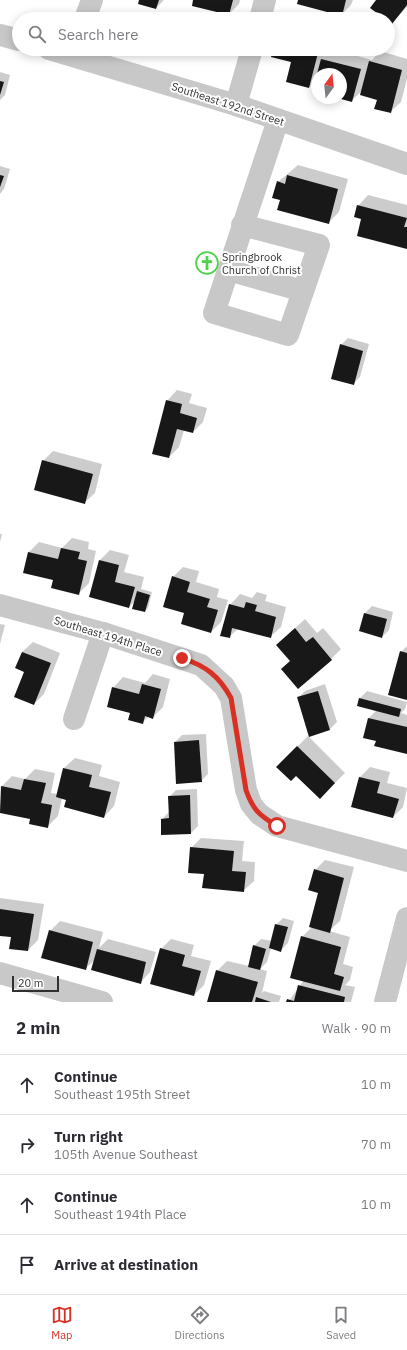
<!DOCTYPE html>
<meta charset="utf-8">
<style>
:root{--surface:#fff;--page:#f2f2f3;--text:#2b2b33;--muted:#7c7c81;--line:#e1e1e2;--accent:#d93025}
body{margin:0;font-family:"IBM Plex Sans",sans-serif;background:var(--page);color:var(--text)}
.compass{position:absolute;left:311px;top:68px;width:36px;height:36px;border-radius:50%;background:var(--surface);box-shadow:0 2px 10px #0003;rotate:15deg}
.scale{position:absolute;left:12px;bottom:10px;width:47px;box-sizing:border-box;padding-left:4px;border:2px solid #313131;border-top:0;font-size:11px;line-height:14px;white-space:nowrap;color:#313131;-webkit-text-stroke:3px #fff;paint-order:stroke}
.stop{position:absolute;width:12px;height:12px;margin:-9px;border:3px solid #d93025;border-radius:50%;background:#fff}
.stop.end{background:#d93025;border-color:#fff;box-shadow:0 1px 4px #0008}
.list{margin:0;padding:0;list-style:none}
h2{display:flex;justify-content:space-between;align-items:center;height:52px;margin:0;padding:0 16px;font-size:17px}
h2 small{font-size:13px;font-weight:400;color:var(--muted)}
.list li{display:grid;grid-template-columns:26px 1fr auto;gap:12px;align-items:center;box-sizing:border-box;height:60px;padding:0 16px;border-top:1px solid var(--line)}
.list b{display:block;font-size:15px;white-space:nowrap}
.list p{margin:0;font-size:13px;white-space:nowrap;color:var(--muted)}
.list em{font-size:13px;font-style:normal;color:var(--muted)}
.icon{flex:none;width:22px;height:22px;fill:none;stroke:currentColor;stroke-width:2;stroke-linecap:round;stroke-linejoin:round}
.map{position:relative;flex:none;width:407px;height:1002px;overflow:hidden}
.search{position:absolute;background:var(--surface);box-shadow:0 2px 10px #0003;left:12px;right:12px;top:12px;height:44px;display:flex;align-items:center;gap:10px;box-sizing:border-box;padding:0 14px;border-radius:22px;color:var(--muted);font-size:15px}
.sheet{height:292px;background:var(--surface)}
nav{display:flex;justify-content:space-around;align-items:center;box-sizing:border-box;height:56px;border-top:1px solid var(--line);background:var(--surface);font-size:11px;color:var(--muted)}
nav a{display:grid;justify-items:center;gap:2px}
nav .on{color:var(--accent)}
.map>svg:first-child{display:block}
</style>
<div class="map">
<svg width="407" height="1002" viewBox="0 0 407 1002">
<rect width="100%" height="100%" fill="#fff"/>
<!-- shadow -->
<g fill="#0003">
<polygon points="140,0 164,0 156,8"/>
<polygon points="194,0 240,0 239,4 229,14"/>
<polygon points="299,0 353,0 351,5 341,15"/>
<polygon points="377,0 407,0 407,7 392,23 387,19"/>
<polygon points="274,49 326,49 324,57 332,49 372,60 380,51 407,59 407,79 401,102 390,112 378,99 362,91 352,100 341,97 341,74 317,74 317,81 309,87 293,62"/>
<polygon points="0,72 10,75 5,95 0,100"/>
<polygon points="298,165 348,179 339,212 328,223 278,182"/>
<polygon points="0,166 10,169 4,189 0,194"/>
<polygon points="368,195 407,205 407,248 363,219 358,206"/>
<polygon points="348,338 369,344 360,377 353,384 341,345"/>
<polygon points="177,390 192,394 189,403 207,408 203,422 193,432 184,430 179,447 169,457 167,401"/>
<polygon points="53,451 102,464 95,493 84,503 43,461"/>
<polygon points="0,534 2,534 0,542"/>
<polygon points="72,538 89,542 88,549 96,551 89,583 78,594 54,579 25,572 29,552 39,542 62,548"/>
<polygon points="110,550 129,555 124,572 144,577 141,589 152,592 148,608 145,611 135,601 129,607 100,560"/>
<polygon points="183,567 199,571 196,582 219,589 217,597 228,600 221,622 211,632 185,613 173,577"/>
<polygon points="257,592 267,595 265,601 286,607 281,627 270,637 238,629 229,637 230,605 240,594 252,598"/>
<polygon points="372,606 393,612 389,630 382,637 360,631 365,613"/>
<polygon points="305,619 317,633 323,628 341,649 331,659 291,661 277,645"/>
<polygon points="0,624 5,625 0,644"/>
<polygon points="33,642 60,653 44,694 34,704 25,671 22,652"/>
<polygon points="407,646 407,699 401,652"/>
<polygon points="153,674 170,679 163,707 153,717 149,716 142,723 131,712 113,688 123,677 145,683"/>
<polygon points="325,684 337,722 330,729 298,698 305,691"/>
<polygon points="367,691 407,702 405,709 401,713 407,715 407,753 377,740 364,737 369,718 377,710 360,698"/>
<polygon points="206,734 208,774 201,781 175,742 182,735"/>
<polygon points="308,736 345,773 320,798 296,774 277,767"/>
<polygon points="75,758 102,765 99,776 120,782 114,806 104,817 62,798 58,816 47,827 31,818 0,812 2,786 12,776 25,779 35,769 55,773 51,793 58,794 64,768"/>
<polygon points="370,767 390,772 387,783 407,788 403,807 393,817 360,777"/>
<polygon points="197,789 198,826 191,833 162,819 169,812 169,797 176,790"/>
<polygon points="201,838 244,841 242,861 255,862 254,881 243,891 205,873 191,848"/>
<polygon points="325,860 354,867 340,921 329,931 350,937 343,964 353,967 350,980 345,985 355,987 351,1002 288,1002 304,980 302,937 312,927 319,892 315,870"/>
<polygon points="0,898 44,904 38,940 28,950 12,937 0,935"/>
<polygon points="283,918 294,921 288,943 281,950 271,948 267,962 260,969 267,971 262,993 264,991 281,996 279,1002 211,1002 217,971 227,961 249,966 254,946 261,939 272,941 276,925"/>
<polygon points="60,921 103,932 99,948 108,939 156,952 150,972 140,983 95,960 86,968 50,931"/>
<polygon points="171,939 194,945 191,956 211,961 204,985 194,995 161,949"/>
</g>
<!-- building -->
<g fill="#181818">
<polygon points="139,0 159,0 156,9 138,4"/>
<polygon points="193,0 233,0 229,15 192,6"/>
<polygon points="298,0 346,0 342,16 297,4"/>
<polygon points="376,0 407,0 407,5 392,24 388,21 388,19 385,19 370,8"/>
<polygon points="273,49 319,49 309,88 286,82 291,62 271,57"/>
<polygon points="321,59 361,69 352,102 341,99 341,74 317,74"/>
<polygon points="369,61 402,70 391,113 374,109 377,100 360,95"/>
<polygon points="0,81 4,82 0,95"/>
<polygon points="0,175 4,176 0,187"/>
<polygon points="287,175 338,189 329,224 277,210 280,200 272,198 277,181 285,184"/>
<polygon points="357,205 407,218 404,227 407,227 407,249 357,236 361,219 354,217"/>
<polygon points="340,344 363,351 354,385 331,379"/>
<polygon points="166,400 182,404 180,413 197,418 193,433 177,429 169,458 152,454"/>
<polygon points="42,460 93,474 85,504 34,490"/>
<polygon points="61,548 80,552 78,559 87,561 79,595 51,588 53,580 23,573 28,552 58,559"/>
<polygon points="99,560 119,565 115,582 135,587 129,608 89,597"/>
<polygon points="172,576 190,582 187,592 210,599 207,607 218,610 211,633 181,624 184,613 163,607"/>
<polygon points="137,591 150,595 145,612 132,609"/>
<polygon points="246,602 257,605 255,611 276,617 271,638 232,628 230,638 220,636 229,604 244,608"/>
<polygon points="364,613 387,619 382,638 359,631"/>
<polygon points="295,628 306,642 313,637 332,660 298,689 281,669 290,661 276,645"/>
<polygon points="400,651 407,653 407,700 388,695"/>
<polygon points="22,652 51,663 34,705 14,697 24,672 15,668"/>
<polygon points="142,684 161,689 153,719 145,716 143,724 128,720 130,713 107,707 112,687 139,694"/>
<polygon points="318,691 330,730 309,737 297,697"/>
<polygon points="359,698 401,709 399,717 357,706"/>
<polygon points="368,718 407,727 407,754 374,746 376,741 363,738"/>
<polygon points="199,740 202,782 176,784 174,742"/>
<polygon points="297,746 335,783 320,799 296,776 291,781 276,767"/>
<polygon points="63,768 92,775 89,787 111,792 104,818 64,807 66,800 56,797"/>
<polygon points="359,777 380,782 377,793 399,799 393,818 351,807"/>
<polygon points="24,779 46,783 41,803 52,805 48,828 29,824 30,819 0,813 1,786 21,790"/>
<polygon points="190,795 191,834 161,835 161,819 169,818 168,796"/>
<polygon points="190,847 234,851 232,871 246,872 244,892 202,888 204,874 188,873"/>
<polygon points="314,869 344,878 330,933 309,927 318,893 308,890"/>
<polygon points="0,909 34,914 28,951 9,949 11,937 0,936"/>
<polygon points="275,924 288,927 281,952 269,948"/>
<polygon points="49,930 93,942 86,970 41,958"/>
<polygon points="301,936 341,947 334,974 344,977 340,991 290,978"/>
<polygon points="253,945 266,949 260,970 248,967"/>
<polygon points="160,948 185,955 182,966 201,971 194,996 150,984"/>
<polygon points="97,949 146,962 141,984 91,970"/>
<polygon points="216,970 258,982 252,1002 207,1002"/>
<polygon points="298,985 345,997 344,1002 286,1002 287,999 294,1001"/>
<polygon points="256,997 271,1002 255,1002"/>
</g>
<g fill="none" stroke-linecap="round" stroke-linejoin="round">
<!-- minor -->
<g stroke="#c8c8c8" stroke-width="22">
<polyline points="85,19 92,0"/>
<polyline points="260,19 265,0"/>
<polyline points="0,35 19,40"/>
<polyline points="49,49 236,105 407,164"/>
<polyline points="236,105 252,49"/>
<polyline points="242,225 319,245 288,335 214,313 278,120"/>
<polyline points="228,270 303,291"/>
<polyline points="0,605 103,633 201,665 224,686 231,698 246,790 251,804 259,814 277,826 407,861"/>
<polyline points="74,719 103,633"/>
<polyline points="0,973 102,1002"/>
<polyline points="385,1002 407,918"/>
</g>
</g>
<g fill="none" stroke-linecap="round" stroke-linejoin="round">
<!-- route -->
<path stroke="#d93025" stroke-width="5" d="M182,658C206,666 219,676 231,698L246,790C253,810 259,815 277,826"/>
</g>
<!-- icons -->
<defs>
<g id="church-ring" transform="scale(1.15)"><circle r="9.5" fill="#fff" stroke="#4ad447" stroke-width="1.5"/><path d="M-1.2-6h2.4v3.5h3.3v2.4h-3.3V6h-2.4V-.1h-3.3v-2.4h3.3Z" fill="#4ad447"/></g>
</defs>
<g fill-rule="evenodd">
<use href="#church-ring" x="207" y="263"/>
</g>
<g text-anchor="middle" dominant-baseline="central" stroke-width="4" stroke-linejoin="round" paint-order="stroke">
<!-- street labels -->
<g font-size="11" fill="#313131" stroke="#fff">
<text transform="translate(228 104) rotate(18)">Southeast 192nd Street</text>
<text transform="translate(108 636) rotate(17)">Southeast 194th Place</text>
</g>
<!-- poi labels -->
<g font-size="11" fill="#313131" stroke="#fff" text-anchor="start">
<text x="222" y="257">Springbrook<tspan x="222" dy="13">Church of Christ</tspan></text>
</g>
</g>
</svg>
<svg class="compass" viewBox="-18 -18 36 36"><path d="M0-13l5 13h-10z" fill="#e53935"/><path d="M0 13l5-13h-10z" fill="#7c7c81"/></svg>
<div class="scale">20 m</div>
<div class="stop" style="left:277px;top:826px"></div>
<div class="stop end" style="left:182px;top:658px"></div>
<div class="search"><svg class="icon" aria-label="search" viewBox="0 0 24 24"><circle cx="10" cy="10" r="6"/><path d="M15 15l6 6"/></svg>Search here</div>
</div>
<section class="sheet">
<h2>2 min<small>Walk · 90 m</small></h2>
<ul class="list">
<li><svg class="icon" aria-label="ahead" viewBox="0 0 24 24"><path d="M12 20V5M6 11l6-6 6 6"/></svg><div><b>Continue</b><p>Southeast 195th Street</p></div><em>10 m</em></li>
<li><svg class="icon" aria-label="right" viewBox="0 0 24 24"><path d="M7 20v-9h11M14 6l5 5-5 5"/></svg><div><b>Turn right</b><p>105th Avenue Southeast</p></div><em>70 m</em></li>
<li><svg class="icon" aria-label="ahead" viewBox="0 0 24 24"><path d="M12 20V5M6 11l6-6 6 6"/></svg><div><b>Continue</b><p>Southeast 194th Place</p></div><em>10 m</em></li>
<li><svg class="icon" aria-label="arrive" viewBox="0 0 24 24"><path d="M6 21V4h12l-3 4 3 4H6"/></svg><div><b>Arrive at destination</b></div></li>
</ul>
</section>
<nav>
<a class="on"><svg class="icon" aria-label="map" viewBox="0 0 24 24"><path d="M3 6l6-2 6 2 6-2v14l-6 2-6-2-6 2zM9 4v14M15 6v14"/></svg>Map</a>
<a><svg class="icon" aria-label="directions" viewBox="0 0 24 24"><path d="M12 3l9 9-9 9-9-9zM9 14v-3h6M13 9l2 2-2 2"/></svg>Directions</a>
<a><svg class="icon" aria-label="saved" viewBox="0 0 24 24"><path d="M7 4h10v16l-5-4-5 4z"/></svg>Saved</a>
</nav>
